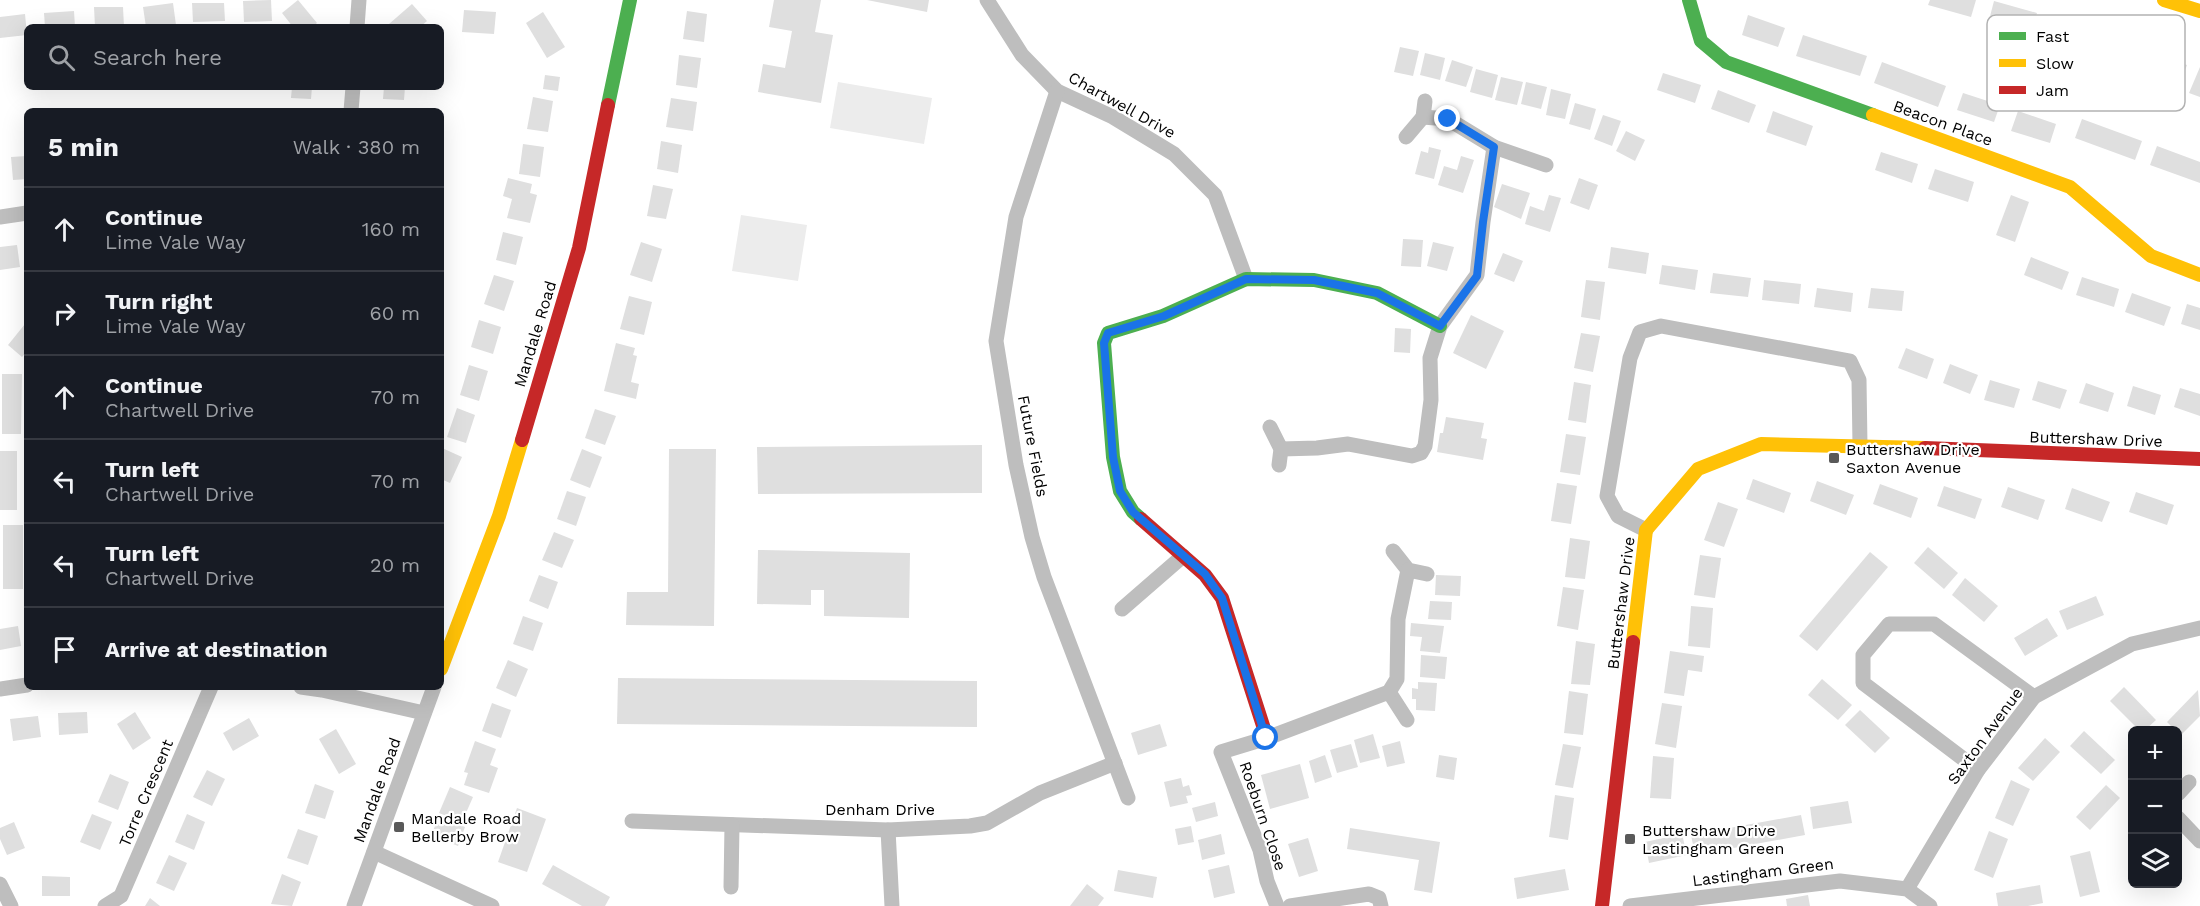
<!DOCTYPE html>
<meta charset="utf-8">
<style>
:root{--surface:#171b24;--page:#242831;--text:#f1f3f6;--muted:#9ea1a6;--line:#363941}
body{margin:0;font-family:"Work Sans",sans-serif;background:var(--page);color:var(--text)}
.controls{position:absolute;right:18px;bottom:18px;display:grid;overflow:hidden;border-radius:9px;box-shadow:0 6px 24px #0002}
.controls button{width:54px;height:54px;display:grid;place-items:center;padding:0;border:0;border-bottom:2px solid var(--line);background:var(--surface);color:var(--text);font:30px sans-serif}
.stop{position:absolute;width:18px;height:18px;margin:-14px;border:4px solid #1a73e8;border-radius:50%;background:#fff}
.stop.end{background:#1a73e8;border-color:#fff;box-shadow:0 2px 6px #0008}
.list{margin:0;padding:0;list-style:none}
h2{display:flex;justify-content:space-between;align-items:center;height:78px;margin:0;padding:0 24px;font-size:26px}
h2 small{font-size:20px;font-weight:400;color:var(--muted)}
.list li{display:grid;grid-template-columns:39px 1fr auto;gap:18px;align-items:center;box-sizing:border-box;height:84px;padding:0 24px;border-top:2px solid var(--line)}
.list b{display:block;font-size:22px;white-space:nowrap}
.list p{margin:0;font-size:20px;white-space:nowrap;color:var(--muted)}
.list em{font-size:20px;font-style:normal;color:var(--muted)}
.icon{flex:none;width:33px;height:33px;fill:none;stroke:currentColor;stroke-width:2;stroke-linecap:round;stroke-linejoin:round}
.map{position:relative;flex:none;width:2200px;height:906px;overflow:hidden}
.search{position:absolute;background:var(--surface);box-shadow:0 6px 24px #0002;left:24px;top:24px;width:420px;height:66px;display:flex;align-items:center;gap:15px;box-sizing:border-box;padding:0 21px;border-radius:9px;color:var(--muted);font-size:22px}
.panel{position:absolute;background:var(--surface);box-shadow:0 6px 24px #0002;left:24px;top:108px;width:420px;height:582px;border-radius:9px}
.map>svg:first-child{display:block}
</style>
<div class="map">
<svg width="2200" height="906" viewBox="0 0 2200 906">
<rect width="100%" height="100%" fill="#fff"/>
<!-- green -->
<g fill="#ececec">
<polygon points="838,82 932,98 924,144 830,128"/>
<polygon points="741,215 807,225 798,281 732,271"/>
</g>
<!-- building -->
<g fill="#dfdfdf">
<polygon points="271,0 272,21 244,22 243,1"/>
<polygon points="298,0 317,23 312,27 293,27 282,13"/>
<polygon points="774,0 821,0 815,32 833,35 821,103 758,92 763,64 785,68 792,31 769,27"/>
<polygon points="867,0 929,0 927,12"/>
<polygon points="1930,0 1976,0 1971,17 1928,5"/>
<polygon points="1994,1 2037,13 2030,35 1988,24"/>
<polygon points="173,3 176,25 146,27 143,7"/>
<polygon points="192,3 224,3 225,21 193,22"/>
<polygon points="412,4 427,21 420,27 392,27 389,24"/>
<polygon points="94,7 123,7 124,27 95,27"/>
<polygon points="464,10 496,12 494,34 462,32"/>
<polygon points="74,11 75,27 45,27 44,13"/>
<polygon points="687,11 707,14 704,42 683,39"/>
<polygon points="543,12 565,47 547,58 526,23"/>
<polygon points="25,14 27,35 0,38 0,17"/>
<polygon points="1748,15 1785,28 1778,47 1742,35"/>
<polygon points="1803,35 1867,56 1860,76 1796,56"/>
<polygon points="2111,39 2187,65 2178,89 2103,64"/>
<polygon points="1400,47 1419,51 1413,76 1394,72"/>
<polygon points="1425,53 1445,58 1440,80 1420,75"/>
<polygon points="679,55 701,58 697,88 676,85"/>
<polygon points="1452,60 1473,67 1466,87 1445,81"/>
<polygon points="1882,62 1946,86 1938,107 1874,83"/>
<polygon points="2200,67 2200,97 2189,93"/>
<polygon points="1476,69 1498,75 1492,98 1470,92"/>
<polygon points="1663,73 1701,85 1695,103 1657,90"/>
<polygon points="545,75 560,77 558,91 543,89"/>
<polygon points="1501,77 1523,82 1517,105 1495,100"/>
<polygon points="1526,82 1547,87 1541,109 1521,104"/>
<polygon points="292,87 312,87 311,99 291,98"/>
<polygon points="384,87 405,87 404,100 383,99"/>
<polygon points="1551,89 1571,94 1565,119 1546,115"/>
<polygon points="1718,90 1756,105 1749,123 1711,109"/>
<polygon points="1963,93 2000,105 1994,122 1957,110"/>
<polygon points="533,97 553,101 548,132 527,129"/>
<polygon points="671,98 697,102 693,131 666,127"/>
<polygon points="1575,103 1596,109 1590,130 1569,124"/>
<polygon points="1773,111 1813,126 1806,146 1766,132"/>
<polygon points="2018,111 2056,124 2050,143 2011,131"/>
<polygon points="1603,115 1621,121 1612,146 1594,139"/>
<polygon points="2082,119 2142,141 2135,160 2075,138"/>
<polygon points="1626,131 1645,140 1635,161 1616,151"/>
<polygon points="661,141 682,145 678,173 657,169"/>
<polygon points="523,144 544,147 540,177 519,174"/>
<polygon points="2157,146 2200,162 2200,183 2150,165"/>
<polygon points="1429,147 1441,150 1434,179 1415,174 1421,151 1428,153"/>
<polygon points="1881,152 1918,164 1912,183 1875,170"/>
<polygon points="27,156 27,179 13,180 11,157"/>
<polygon points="1461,156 1474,160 1463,193 1438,185 1444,166 1457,170"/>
<polygon points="1935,169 1974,182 1968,202 1928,189"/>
<polygon points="508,178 532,184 530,193 537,195 530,223 507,218 512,199 503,196"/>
<polygon points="1579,178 1598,185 1589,210 1570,203"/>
<polygon points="1502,184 1530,193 1521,219 1494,207"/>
<polygon points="653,185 673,189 666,219 647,216"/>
<polygon points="1549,195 1561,198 1550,232 1525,224 1530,206 1544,211"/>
<polygon points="2011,195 2029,202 2015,242 1996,235"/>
<polygon points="503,232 523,237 516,265 496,260"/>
<polygon points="1403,239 1423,240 1421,267 1401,266"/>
<polygon points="641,242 662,249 652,282 630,275"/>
<polygon points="1433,242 1454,247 1447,271 1427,266"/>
<polygon points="17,245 20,267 0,270 0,247"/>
<polygon points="1611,247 1649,253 1646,274 1608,268"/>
<polygon points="1503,253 1523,261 1514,282 1494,274"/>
<polygon points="2031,257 2069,272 2062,290 2024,275"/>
<polygon points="1662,265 1698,270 1695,290 1659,284"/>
<polygon points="1713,273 1751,278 1748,297 1710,293"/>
<polygon points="494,275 514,281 504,311 484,304"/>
<polygon points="2082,277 2119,289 2114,307 2076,295"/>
<polygon points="1586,280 1605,282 1600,320 1581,317"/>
<polygon points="1764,280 1801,284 1799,304 1762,300"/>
<polygon points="1817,288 1853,293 1851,312 1814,307"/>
<polygon points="1871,288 1904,291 1902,311 1868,308"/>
<polygon points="2132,293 2171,307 2164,326 2125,312"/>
<polygon points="629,296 652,302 644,335 620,329"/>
<polygon points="2187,304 2200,308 2200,330 2181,324"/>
<polygon points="1471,315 1504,331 1486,369 1453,353"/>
<polygon points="479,320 501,327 493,354 471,347"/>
<polygon points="25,324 27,326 27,351 22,357 8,345"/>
<polygon points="1395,328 1411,329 1410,353 1394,352"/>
<polygon points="1581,333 1600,336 1593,372 1574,368"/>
<polygon points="616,343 635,348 633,355 637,356 631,382 639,384 636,399 604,391"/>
<polygon points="1906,348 1934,359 1927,379 1898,368"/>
<polygon points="1950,364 1978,375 1970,394 1943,383"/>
<polygon points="469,365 488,371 479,401 460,395"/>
<polygon points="2,374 22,374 21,434 2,434"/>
<polygon points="1990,380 2020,389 2014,408 1984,400"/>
<polygon points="2038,381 2067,390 2060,409 2032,400"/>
<polygon points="1574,382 1591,385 1586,423 1568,420"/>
<polygon points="2086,383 2114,393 2108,412 2079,403"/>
<polygon points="2133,386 2161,395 2155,415 2127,406"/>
<polygon points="2180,388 2200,394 2200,416 2174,407"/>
<polygon points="457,408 475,415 466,443 447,437"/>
<polygon points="595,409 616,416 605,445 585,438"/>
<polygon points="1446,417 1484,423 1481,438 1487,439 1483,460 1437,452 1440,433 1443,433"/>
<polygon points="1566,434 1586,437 1580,475 1560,472"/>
<polygon points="982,445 982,493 758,494 757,447"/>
<polygon points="442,448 462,457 450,483 441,479"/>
<polygon points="582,449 602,457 590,488 570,480"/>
<polygon points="669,449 716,449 714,626 626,625 627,592 668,592"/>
<rect x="0" y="451" width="17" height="59"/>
<polygon points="1753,479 1791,493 1784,513 1746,499"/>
<polygon points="1817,481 1854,495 1846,515 1810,501"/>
<polygon points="1557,483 1577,486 1571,524 1551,521"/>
<polygon points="1880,484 1918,498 1911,518 1873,504"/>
<polygon points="1944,486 1982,499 1975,519 1937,506"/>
<polygon points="2008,487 2045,500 2038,520 2001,507"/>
<polygon points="2072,488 2110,502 2102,522 2065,509"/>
<polygon points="567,491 586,497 576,526 557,519"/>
<polygon points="2136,492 2174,505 2167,525 2129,512"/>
<polygon points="1718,502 1738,509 1724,547 1704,540"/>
<rect x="3" y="525" width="20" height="64"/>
<polygon points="554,532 574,540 562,568 542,560"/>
<polygon points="1570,538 1590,541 1585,579 1565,577"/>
<polygon points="1928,547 1958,573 1944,589 1914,563"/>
<polygon points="758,550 910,553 909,618 824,616 824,590 811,590 811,605 757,604"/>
<polygon points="1870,552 1888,567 1817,651 1799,636"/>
<polygon points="1700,555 1721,558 1715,598 1694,595"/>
<polygon points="539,575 558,582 548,609 529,601"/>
<polygon points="1436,575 1461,576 1460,596 1435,595"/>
<polygon points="1965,578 1998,606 1984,622 1952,595"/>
<polygon points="1563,587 1584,590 1578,630 1557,626"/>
<polygon points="2096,596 2104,615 2067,630 2059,611"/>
<polygon points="1430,601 1452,602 1451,620 1428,619"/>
<polygon points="1691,606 1713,608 1710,648 1688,646"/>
<polygon points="523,616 543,623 533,651 513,644"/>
<polygon points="2047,618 2058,636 2025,656 2014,638"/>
<polygon points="1411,623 1444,626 1440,653 1420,651 1422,637 1410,636"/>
<polygon points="18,626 21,646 0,650 0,629"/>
<polygon points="1576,641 1595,644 1590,685 1571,684"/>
<polygon points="1670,651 1704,656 1702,672 1688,670 1684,696 1664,693"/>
<polygon points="1421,655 1447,657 1445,679 1420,677"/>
<polygon points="508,660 528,669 516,697 496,688"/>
<polygon points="618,678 977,681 977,727 617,724"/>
<polygon points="1822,679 1852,705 1838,720 1808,695"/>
<polygon points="1418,682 1437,683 1435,711 1416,710 1416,699 1412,699 1412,688 1418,689"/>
<polygon points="2124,687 2156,720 2145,730 2139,730 2110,701"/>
<polygon points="2198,690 2200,716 2180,736 2178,730 2175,730 2167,722"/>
<polygon points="1569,691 1588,694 1583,735 1564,733"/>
<polygon points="492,703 511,710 501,738 482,731"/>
<polygon points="1662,703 1682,706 1676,748 1655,744"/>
<polygon points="1860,710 1890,738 1875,753 1845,725"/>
<polygon points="87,712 88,733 59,735 58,713"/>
<polygon points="135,712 151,738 133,750 117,724"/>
<polygon points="38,716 41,737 13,741 10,719"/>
<polygon points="249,718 259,736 233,751 223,733"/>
<polygon points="1160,724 1167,746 1138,755 1131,733"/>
<polygon points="336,729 356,764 339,774 319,739"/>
<polygon points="2084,731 2115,760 2101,774 2070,746"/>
<polygon points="1373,734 1380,758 1360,763 1354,740"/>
<polygon points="2045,738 2060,752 2033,781 2018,768"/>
<polygon points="475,741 496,749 490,765 498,768 489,793 464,785 468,773 464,772"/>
<polygon points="1400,741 1405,763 1387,767 1382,746"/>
<polygon points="1351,744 1358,767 1337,773 1330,750"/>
<polygon points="1563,744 1581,747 1573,788 1555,785"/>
<polygon points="1325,755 1332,777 1315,783 1309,761"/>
<polygon points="1439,755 1457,758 1454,780 1436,777"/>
<polygon points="1653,756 1674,758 1671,799 1650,798"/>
<polygon points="1300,764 1309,798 1270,809 1261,775"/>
<polygon points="207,770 225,779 212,806 193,797"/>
<polygon points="110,774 129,782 118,810 98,802"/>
<polygon points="1181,778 1183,787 1189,785 1192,795 1186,796 1188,803 1170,807 1164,782"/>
<polygon points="2011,780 2030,789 2013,826 1995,818"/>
<polygon points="315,784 334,791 325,819 305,813"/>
<polygon points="2106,785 2120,798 2090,830 2076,817"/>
<polygon points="450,787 473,797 462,822 439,813"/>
<polygon points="1555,795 1574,798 1568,840 1549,837"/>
<polygon points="1848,801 1852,823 1813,829 1810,807"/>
<polygon points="1215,802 1218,816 1196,822 1192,808"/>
<polygon points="517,808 546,819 527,872 498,862"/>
<polygon points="92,814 112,822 100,850 80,842"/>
<polygon points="187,814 205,822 194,850 175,842"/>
<polygon points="1801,815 1805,835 1695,855 1691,835"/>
<polygon points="439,817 465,827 458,846 431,835"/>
<polygon points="14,822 25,848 7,855 0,839 0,828"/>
<polygon points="1191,826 1194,842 1178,845 1175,829"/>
<polygon points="1350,828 1440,842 1432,893 1414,890 1419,860 1347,849"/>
<polygon points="298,829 318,836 308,865 287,858"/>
<polygon points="1989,831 2008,839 1993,878 1974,870"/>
<polygon points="1221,834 1225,854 1202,860 1198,840"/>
<polygon points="1682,834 1687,855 1649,863 1645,842"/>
<polygon points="1308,838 1318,871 1299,877 1288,844"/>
<polygon points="2090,851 2100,892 2080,897 2070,856"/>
<polygon points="169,855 187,863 174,891 156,883"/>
<polygon points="553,865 610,897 605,906 582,906 542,884"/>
<polygon points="1229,865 1235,893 1214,898 1208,870"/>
<polygon points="1565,869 1569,890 1517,899 1514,878"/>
<polygon points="1118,870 1157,877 1153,898 1114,891"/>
<polygon points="282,874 301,882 292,906 271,904"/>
<polygon points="42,876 70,877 70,896 42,896"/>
<polygon points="1087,884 1104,898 1098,906 1070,906"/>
<polygon points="2040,885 2043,903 2028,906 1998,906 1996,893"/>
<polygon points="1808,895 1810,906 1787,906 1786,899"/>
<polygon points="150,898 160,906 145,906"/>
</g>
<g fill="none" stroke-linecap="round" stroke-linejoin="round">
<!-- street -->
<g stroke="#bebebe" stroke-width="15">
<polyline points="987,0 1022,55 1057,91 1113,117 1174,154 1215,195 1246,279"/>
<polyline points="357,27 359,0"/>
<polyline points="1057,91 1016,217 996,341 1016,465 1032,537 1044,577 1128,798"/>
<polyline points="351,111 353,87"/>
<polyline points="1423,117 1448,119 1494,147 1546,165"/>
<polyline points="1406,137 1423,117 1425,101"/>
<polyline points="0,217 27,213"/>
<polyline points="1270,427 1281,449 1279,465"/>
<polyline points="1281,449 1317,448 1348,444 1412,456 1421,453 1425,446 1431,400 1430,358 1440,326 1477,275 1483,222 1494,147"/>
<polyline points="1646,530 1618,516 1607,496 1630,358 1640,332 1661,326 1850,361 1859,380 1860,446"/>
<polyline points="1393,551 1408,570 1427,574"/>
<polyline points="1122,609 1183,556"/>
<polyline points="301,687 322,690 424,713"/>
<polyline points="0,689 27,685"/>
<polyline points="1389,692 1407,720"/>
<polyline points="1978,770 1863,683 1863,655 1889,624 1934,624 2034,697"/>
<polyline points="2178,794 2189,782"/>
<polyline points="2178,818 2200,841"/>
<polyline points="632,821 888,830 970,826 987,823 1040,793 1115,763"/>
<polyline points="888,830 892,906"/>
<polyline points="374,852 492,906"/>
<polyline points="0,884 11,906"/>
<polyline points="731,887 732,825"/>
<polyline points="1907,889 1978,770 2034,697 2132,644 2200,628"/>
<polyline points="105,906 121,896 211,687"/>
<polyline points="354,906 434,687"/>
<polyline points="1277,906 1267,881 1260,850 1221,752 1267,738 1389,692 1397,679 1398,619 1408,570"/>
<polyline points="1290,906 1369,894 1379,898 1381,906"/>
<polyline points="1630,906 1840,881 1907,889 1930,906"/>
</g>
<!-- fast -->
<g stroke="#4caf50" stroke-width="14">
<polyline points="1689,0 1701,41 1726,62 1873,115"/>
<polyline points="608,105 630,0"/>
<polyline points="1141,519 1133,512 1120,491 1113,457 1104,343 1108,333 1163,316 1246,279 1314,280 1377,293 1440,326"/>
</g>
<!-- slow -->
<g stroke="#ffc107" stroke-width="14">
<polyline points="2164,0 2200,11"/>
<polyline points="1873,115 2070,187 2151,256 2200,275"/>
<polyline points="1633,642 1646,530 1698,469 1761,444 1925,448"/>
<polyline points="441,669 499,516 522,440"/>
</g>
<!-- jam -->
<g stroke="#c62828" stroke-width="14">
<polyline points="522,440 579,248 608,105"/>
<polyline points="1925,448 2200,459"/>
<polyline points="1141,519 1205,575 1222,598 1267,738"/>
<polyline points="1602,906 1633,642"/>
</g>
</g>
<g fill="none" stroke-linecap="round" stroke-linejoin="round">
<!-- route -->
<polyline stroke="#1a73e8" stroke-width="8" points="1266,738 1222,598 1205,574 1133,512 1120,491 1113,457 1104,343 1108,333 1164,316 1246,279 1314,280 1377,293 1440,326 1477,276 1483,222 1494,147 1448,119"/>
</g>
<!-- markers -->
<g fill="#595959" stroke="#fff" stroke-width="2">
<rect x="1828" y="452" width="12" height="12" rx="3"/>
<rect x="393" y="821" width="12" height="12" rx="3"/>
<rect x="1624" y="833" width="12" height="12" rx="3"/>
</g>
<g text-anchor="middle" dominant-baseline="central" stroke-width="4.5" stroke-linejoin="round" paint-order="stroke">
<!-- street labels -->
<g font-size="16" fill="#000" stroke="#fff">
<text transform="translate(1122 105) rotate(29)">Chartwell Drive</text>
<text transform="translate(1943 123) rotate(20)">Beacon Place</text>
<text transform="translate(535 334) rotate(-73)">Mandale Road</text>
<text transform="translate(2096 439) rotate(2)">Buttershaw Drive</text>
<text transform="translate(1033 446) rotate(79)">Future Fields</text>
<text transform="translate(1621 603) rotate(-83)">Buttershaw Drive</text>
<text transform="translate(1985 736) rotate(-54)">Saxton Avenue</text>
<text transform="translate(377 790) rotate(-70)">Mandale Road</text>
<text transform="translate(146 793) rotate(-67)">Torre Crescent</text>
<text x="880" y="809">Denham Drive</text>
<text transform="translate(1263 816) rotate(71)">Roeburn Close</text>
<text transform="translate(1763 872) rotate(-7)">Lastingham Green</text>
</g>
<!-- poi labels -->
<g font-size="16" fill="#000" stroke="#fff" text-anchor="start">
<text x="1846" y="449">Buttershaw Drive<tspan x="1846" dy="18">Saxton Avenue</tspan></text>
<text x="411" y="818">Mandale Road<tspan x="411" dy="18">Bellerby Brow</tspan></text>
<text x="1642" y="830">Buttershaw Drive<tspan x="1642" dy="18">Lastingham Green</tspan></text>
</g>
</g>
<!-- legend -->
<rect x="1987" y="15" width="198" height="96" rx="9" fill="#fff" stroke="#b2b2b2" stroke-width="1.5"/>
<rect x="1999" y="32" width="27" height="8" fill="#4caf50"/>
<rect x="1999" y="59" width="27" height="8" fill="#ffc107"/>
<rect x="1999" y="86" width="27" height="8" fill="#c62828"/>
<g font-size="16" fill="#000">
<text x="2036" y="42">Fast</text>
<text x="2036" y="69">Slow</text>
<text x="2036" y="96">Jam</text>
</g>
</svg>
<div class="controls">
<button>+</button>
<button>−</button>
<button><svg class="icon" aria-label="layers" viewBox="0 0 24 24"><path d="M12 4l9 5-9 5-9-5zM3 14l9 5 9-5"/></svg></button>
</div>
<div class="stop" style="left:1266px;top:738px"></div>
<div class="stop end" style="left:1448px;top:119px"></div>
<div class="search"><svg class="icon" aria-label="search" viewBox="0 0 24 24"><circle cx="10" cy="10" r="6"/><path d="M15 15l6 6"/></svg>Search here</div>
<section class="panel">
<h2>5 min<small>Walk · 380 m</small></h2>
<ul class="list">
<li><svg class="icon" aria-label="ahead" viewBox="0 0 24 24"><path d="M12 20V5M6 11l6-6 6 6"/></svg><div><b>Continue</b><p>Lime Vale Way</p></div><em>160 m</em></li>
<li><svg class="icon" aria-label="right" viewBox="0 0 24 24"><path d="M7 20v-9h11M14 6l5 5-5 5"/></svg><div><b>Turn right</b><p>Lime Vale Way</p></div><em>60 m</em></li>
<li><svg class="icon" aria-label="ahead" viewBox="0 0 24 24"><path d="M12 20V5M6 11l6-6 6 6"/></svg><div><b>Continue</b><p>Chartwell Drive</p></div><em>70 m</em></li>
<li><svg class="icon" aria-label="left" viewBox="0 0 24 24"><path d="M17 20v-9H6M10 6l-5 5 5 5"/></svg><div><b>Turn left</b><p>Chartwell Drive</p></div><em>70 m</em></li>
<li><svg class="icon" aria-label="left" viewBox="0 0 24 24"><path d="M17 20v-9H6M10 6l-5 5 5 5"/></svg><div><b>Turn left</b><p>Chartwell Drive</p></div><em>20 m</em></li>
<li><svg class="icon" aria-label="arrive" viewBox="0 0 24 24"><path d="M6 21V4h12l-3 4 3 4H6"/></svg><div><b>Arrive at destination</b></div></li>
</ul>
</section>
</div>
